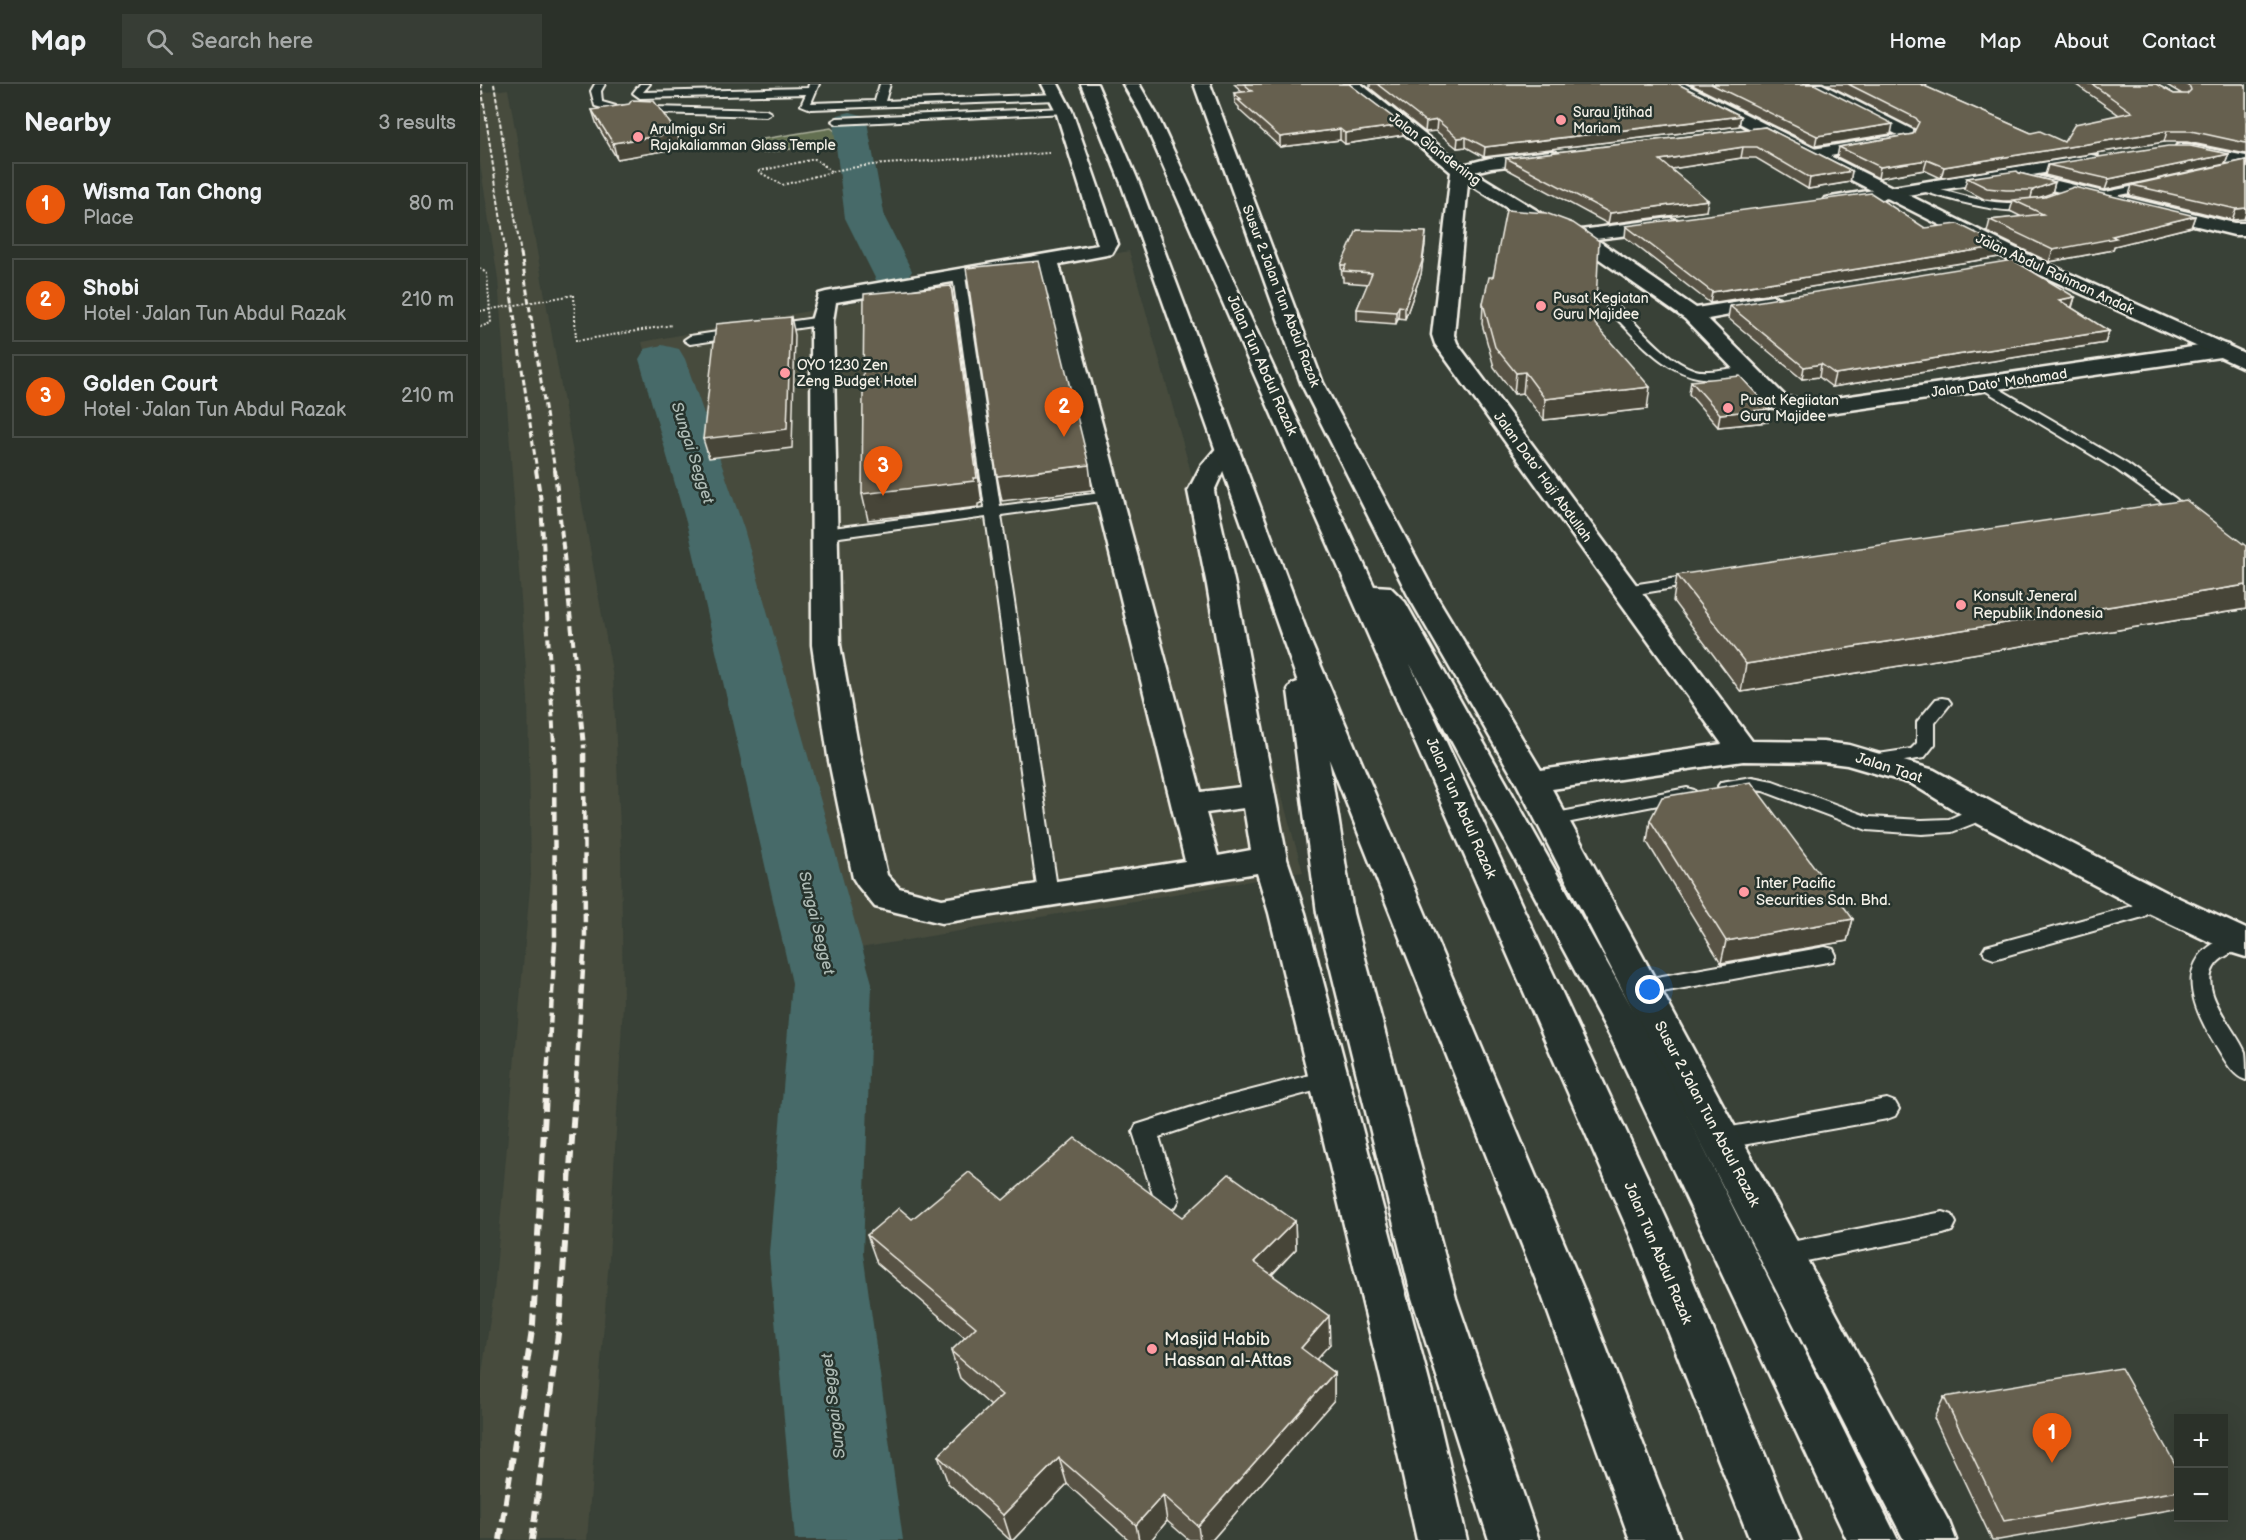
<!DOCTYPE html>
<meta charset="utf-8">
<style>
:root{--surface:#2b3129;--page:#373d35;--text:#f1f3f6;--muted:#a6a9a8;--line:#474c46;--accent:#ea580c}
body{margin:0;font-family:"Balsamiq Sans",sans-serif;background:var(--page);color:var(--text)}
.controls{position:absolute;right:18px;bottom:18px;display:grid;overflow:hidden;border-radius:0px;box-shadow:0 6px 24px #0002}
.controls button{width:54px;height:54px;display:grid;place-items:center;padding:0;border:0;border-bottom:2px solid var(--line);background:var(--surface);color:var(--text);font:30px sans-serif}
.you{position:absolute;left:1170px;top:906px;width:21px;height:21px;margin:-15px;border:4px solid #fff;border-radius:50%;background:#1a73e8;box-shadow:0 0 0 9px #1a73e833}
.badge{display:grid;place-items:center;width:39px;height:39px;border-radius:50%;background:var(--accent);color:#fff;font-size:20px;font-weight:700}
.pin{position:absolute;translate:-50% -50px;filter:drop-shadow(0 2px 3px #0008)}
.pin::after{content:'';position:absolute;top:32px;width:21px;height:18px;background:inherit;clip-path:polygon(0 0,100% 0,50% 100%)}
.list{margin:0;padding:0;list-style:none}
h2{display:flex;justify-content:space-between;align-items:center;height:78px;margin:0;padding:0 24px;font-size:26px}
h2 small{font-size:20px;font-weight:400;color:var(--muted)}
.list li{display:grid;grid-template-columns:39px 1fr auto;gap:18px;align-items:center;box-sizing:border-box;height:84px;margin:0 12px 12px;padding:0 12px;border:2px solid var(--line);border-radius:0px}
.list b{display:block;font-size:22px;white-space:nowrap}
.list p{margin:0;font-size:20px;white-space:nowrap;color:var(--muted)}
.list em{font-size:20px;font-style:normal;color:var(--muted)}
.icon{flex:none;width:33px;height:33px;fill:none;stroke:currentColor;stroke-width:2;stroke-linecap:round;stroke-linejoin:round}
.map{position:relative;flex:none;width:1766px;height:1456px;overflow:hidden}
header{display:flex;align-items:center;gap:36px;box-sizing:border-box;height:84px;padding:0 30px;background:var(--surface);border-bottom:2px solid var(--line)}
header strong{font-size:28px}
nav{display:flex;gap:33px;margin-inline-start:auto;font-size:21px}
.search{width:420px;height:54px;background:var(--page);display:flex;align-items:center;gap:15px;box-sizing:border-box;padding:0 21px;border-radius:0px;color:var(--muted);font-size:22px}
main{display:flex}
aside{flex:1;background:var(--surface)}
.map>svg:first-child{display:block}
</style>
<header>
<strong>Map</strong>
<div class="search"><svg class="icon" aria-label="search" viewBox="0 0 24 24"><circle cx="10" cy="10" r="6"/><path d="M15 15l6 6"/></svg>Search here</div>
<nav><a>Home</a><a>Map</a><a>About</a><a>Contact</a></nav>
</header>
<main>
<aside>
<h2>Nearby<small>3 results</small></h2>
<ul class="list">
<li><span class="badge">1</span><div><b>Wisma Tan Chong</b><p>Place</p></div><em>80 m</em></li>
<li><span class="badge">2</span><div><b>Shobi</b><p>Hotel · Jalan Tun Abdul Razak</p></div><em>210 m</em></li>
<li><span class="badge">3</span><div><b>Golden Court</b><p>Hotel · Jalan Tun Abdul Razak</p></div><em>210 m</em></li>
</ul>
</aside>
<div class="map">
<svg width="1766" height="1456" viewBox="0 0 1766 1456">
<rect width="100%" height="100%" fill="#394137"/>
<filter id="ink" filterUnits="userSpaceOnUse"><feTurbulence type="fractalNoise" baseFrequency=".0167" numOctaves="2"/><feDisplacementMap in="SourceGraphic" scale="12" xChannelSelector="R" yChannelSelector="G"/><feConvolveMatrix kernelMatrix="1 2 1 2 8 2 1 2 1" color-interpolation-filters="sRGB"/></filter>
<g filter="url(#ink)">
<!-- built -->
<g fill="#464b3e">
<polygon points="28,5 133,593 141,765 143,920 129,1175 107,1456 0,1456 0,1303 14,1208 51,792 48,614 34,417 18,195 0,79 0,9"/>
<polygon points="649,167 823,788 322,874 162,258"/>
</g>
<!-- green -->
<polygon fill="#647051" stroke="#acb09c" stroke-width="1.5" points="351,44 368,57 283,69 270,57"/>
<g fill="none" stroke-linecap="round" stroke-linejoin="round">
<!-- river -->
<g fill="#466b69" fill-rule="evenodd">
<polygon points="370,28 382,31 387,38 405,134 432,187 426,196 411,200 396,196 365,134 353,38 358,31"/>
<polygon points="182,261 199,265 205,275 264,445 392,899 383,1169 423,1456 315,1456 289,1169 312,899 208,445 159,275 165,265"/>
</g>
<!-- service casing -->
<g stroke="#f4f1e8" stroke-width="4">
<g id="service">
<polygon points="115,0 125,0 121,7 122,18 136,22 286,26 291,29 286,32 136,28 115,22 111,7"/>
<polygon points="160,0 170,0 163,8 328,4 329,0 339,0 331,19 395,17 400,0 410,0 405,17 577,10 582,13 577,16 331,25 321,21 326,10 160,14 153,9"/>
<polygon points="584,24 589,27 587,29 357,40 352,37 357,34"/>
<polygon points="1675,98 1680,101 1679,103 1621,115 1616,112 1621,109"/>
<path d="M1443,101C1471,108 1498,118 1527,119C1537,120 1555,114 1563,120C1541,138 1465,114 1439,106L1438,104Z"/>
<polygon points="479,188 485,192 520,422 629,408 636,412 629,416 521,431 578,810 575,815 568,817 561,815 558,810 506,433 345,455 337,450 345,445 505,424 473,192"/>
<path d="M1133,220L1137,221C1160,243 1185,276 1215,286C1231,291 1265,278 1274,287C1268,293 1256,293 1248,294C1193,302 1164,261 1129,227L1127,224Z"/>
<polygon points="342,233 346,234 348,237 346,240 210,260 204,256 210,252"/>
<polygon points="1506,297 1647,380 1696,415 1699,418 1695,430 1674,436 1669,434 1666,431 1669,428 1683,424 1683,419 1637,386 1501,304 1499,301 1501,298"/>
<polygon points="1223,490 1229,492 1231,495 1229,498 1145,512 1137,507 1145,502"/>
<polygon points="1462,614 1468,615 1471,619 1455,639 1455,660 1444,674 1392,682 1385,680 1383,676 1385,672 1431,665 1437,659 1437,638 1456,615"/>
<path d="M1272,693L1293,697L1389,733L1442,736L1469,735L1496,723L1503,722L1510,723L1513,728L1510,733L1472,748L1442,750L1387,746L1283,707C1269,705 1255,710 1241,706L1238,702L1241,698Z"/>
<polygon points="1207,704 1214,706 1217,710 1214,714 1071,742 1064,741 1061,736 1064,731 1071,730"/>
<polygon points="1674,810 1681,812 1684,817 1681,822 1663,833 1514,875 1506,872 1503,867 1506,862 1649,823"/>
<path d="M1760,848L1766,850V862C1757,867 1744,871 1737,879C1714,905 1757,946 1765,968C1766,975 1766,988 1766,996C1752,992 1744,974 1736,962C1706,914 1693,868 1760,848Z"/>
<polygon points="1345,863 1353,865 1356,871 1353,877 1160,912 1152,910 1149,904 1152,898 1160,896"/>
<polygon points="849,986 857,989 861,995 857,1001 741,1032 679,1053 699,1116 695,1123 686,1127 677,1123 653,1048 656,1041 741,1014"/>
<polygon points="1407,1015 1415,1018 1419,1025 1415,1032 1407,1035 1240,1065 1231,1062 1228,1055 1231,1048 1240,1045"/>
<polygon points="1463,1128 1472,1131 1476,1139 1472,1147 1463,1150 1301,1182 1292,1179 1288,1171 1292,1163 1301,1160"/>
</g>
</g>
<!-- minor casing -->
<g stroke="#f4f1e8" stroke-width="5">
<g id="minor">
<path d="M562,0H578L592,27L638,160L632,170L579,180L721,708L761,703L727,501L708,407L721,382L739,361L748,359L757,361L760,366L744,385L734,407L755,501L807,775L825,829L956,1324L987,1456H937L908,1324L789,829L777,789L462,839L395,823L378,802L373,794L348,672L332,561L331,237L339,210L346,208L618,161L576,27ZM560,183L705,777L462,815L419,804L407,791L380,672L360,561L353,237L356,218ZM764,724L771,766L738,772L726,729Z"/>
<polygon points="714,0 730,0 843,299 957,513 1061,686 1242,660 955,260 952,251 971,88 864,0 881,0 983,81 1010,74 1070,67 1076,68 1079,72 1076,76 1070,77 1011,84 994,88 1066,132 1101,146 1190,134 1197,136 1199,140 1197,144 1190,146 1116,155 1216,224 1292,212 1299,214 1302,218 1299,222 1228,235 1306,313 1335,317 1740,259 1748,261 1751,266 1748,271 1740,273 1335,331 1318,330 1290,323 1205,235 1092,156 1052,140 988,99 974,251 977,259 1272,657 1343,658 1369,661 1454,686 1515,720 1686,808 1766,845 1766,873 1753,869 1662,826 1491,736 1432,700 1367,681 1343,678 1263,677 1072,705 1469,1438 1476,1456 1424,1456 1036,698 929,513 821,299"/>
<polygon points="1325,0 1342,0 1433,46 1435,49 1430,58 1333,75 1327,74 1325,70 1327,66 1418,51 1332,7"/>
<polygon points="1703,60 1766,72 1766,82 1697,69 1695,65 1697,61"/>
<polygon points="1611,71 1617,72 1620,76 1617,80 1552,91 1754,139 1766,139 1766,151 1754,151 1543,99 1537,98 1535,94 1351,123 1345,122 1342,118 1345,114 1351,113"/>
</g>
</g>
<!-- tertiary casing -->
<g stroke="#f4f1e8" stroke-width="5">
<polygon id="tertiary" points="1185,0 1205,0 1553,173 1766,270 1766,285 1539,181 1188,3"/>
</g>
<!-- trunk casing -->
<g stroke="#f4f1e8" stroke-width="5">
<g id="trunk">
<polygon points="601,0 617,0 659,99 830,556 1105,1209 1200,1456 1150,1456 1061,1209 849,675 873,829 976,1214 1059,1456 1009,1456 932,1214 837,829 808,606 812,600 818,598 641,99"/>
<polygon points="643,0 659,0 677,31 894,502 910,503 925,518 1169,954 1418,1456 1367,1456 1131,954 930,580 1195,1153 1320,1456 1270,1456 1151,1153 661,31"/>
</g>
</g>
<!-- path -->
<g stroke="#f4f1e8" stroke-width="2" stroke-dasharray="2 2" stroke-linecap="butt">
<polyline points="278,87 302,101 363,85 391,81 569,69"/>
<polyline points="279,87 335,75 353,88"/>
<polyline points="0,184 7,190 11,239 0,243"/>
<polyline points="94,211 96,257 192,241"/>
</g>
<!-- service -->
<use href="#service" fill="#26332d" fill-rule="evenodd"/>
<!-- minor -->
<use href="#minor" fill="#26332d" fill-rule="evenodd"/>
<!-- tertiary -->
<use href="#tertiary" fill="#26332d" fill-rule="evenodd"/>
<!-- trunk -->
<use href="#trunk" fill="#26332d" fill-rule="evenodd"/>
<!-- rail-far4 -->
<g stroke="#f4f1e8" stroke-width="2" stroke-dasharray="4.5 2" stroke-linecap="butt">
<polyline points="1,0 26,171"/>
<polyline points="14,0 41,171"/>
</g>
<!-- rail-far3 -->
<g stroke="#f4f1e8" stroke-width="3" stroke-dasharray="6 3" stroke-linecap="butt">
<polyline points="25,169 57,387"/>
<polyline points="41,169 75,387"/>
</g>
<!-- rail-far2 -->
<g stroke="#f4f1e8" stroke-width="4" stroke-dasharray="8 4" stroke-linecap="butt">
<polyline points="56,386 61,417 74,662"/>
<polyline points="75,386 104,662"/>
</g>
<!-- rail-far1 -->
<g stroke="#f4f1e8" stroke-width="4.5" stroke-dasharray="10 4.5" stroke-linecap="butt">
<polyline points="66,1012 75,859 74,661"/>
<polyline points="95,1012 105,853 104,661"/>
</g>
<!-- rail -->
<g stroke="#f4f1e8" stroke-width="6" stroke-dasharray="12 6" stroke-linecap="butt">
<polyline points="20,1456 53,1240 66,1010"/>
<polyline points="52,1456 80,1234 95,1010"/>
</g>
<!-- path-bridge -->
<polyline stroke="#f4f1e8" stroke-width="2" stroke-dasharray="2 2" stroke-linecap="butt" points="0,227 94,211"/>
</g>
<!-- wall -->
<g fill="#585344" stroke="#f4f1e8" stroke-width="1.5">
<polygon points="754,0 869,0 923,41 923,51 865,60 860,56 800,63 759,26 759,23 755,19 754,9 763,8"/>
<polygon points="890,0 1198,0 1261,32 1259,42 1004,73 986,63 977,64 956,47 945,48 890,4"/>
<polygon points="1210,0 1334,0 1411,50 1335,62"/>
<polygon points="1346,0 1447,0 1446,3 1551,49 1584,58 1639,31 1595,0 1676,0 1694,10 1702,10 1685,0 1764,0 1766,1 1766,70 1707,58 1684,58 1461,94 1444,86 1398,94 1357,73 1359,63 1433,50 1435,45"/>
<polygon points="112,26 197,49 201,64 137,75 117,41"/>
<polygon points="1285,43 1372,87 1370,98 1328,105 1276,74 1261,74 1190,85 1226,127 1128,140 1025,84 1026,74"/>
<polygon points="1749,70 1745,80 1625,106 1565,91 1568,81"/>
<polygon points="1766,76 1766,136 1764,135 1752,136 1649,111 1652,101"/>
<polygon points="1539,89 1575,98 1572,109 1559,113 1715,132 1711,143 1634,162 1633,166 1569,178 1507,148 1510,136 1542,133 1530,127 1533,117 1523,117 1504,115 1484,105 1487,94"/>
<polygon points="1146,142 1445,144 1519,173 1230,219 1145,153"/>
<polygon points="945,160 941,190 925,235 918,234 916,240 877,237 877,225 888,200 863,198 863,193 862,193 861,181"/>
<polygon points="1013,193 1115,240 1167,325 1064,336 1043,309 1034,310 1014,283 1002,240 1003,219"/>
<polygon points="1595,213 1592,224 1629,247 1625,259 1352,303 1339,293 1322,295 1248,234 1250,222"/>
<polygon points="1211,297 1290,325 1288,338 1238,343 1209,310"/>
<polygon points="1766,462 1766,525 1261,608 1193,517 1197,491"/>
<polygon points="1170,736 1373,835 1367,857 1241,879 1167,758"/>
<polygon points="523,1116 703,1133 815,1137 816,1165 792,1191 850,1260 836,1275 854,1289 854,1316 732,1456 709,1456 687,1437 671,1456 649,1456 587,1400 533,1456 530,1456 468,1399 458,1372 511,1322 480,1294 471,1267 485,1254 397,1179 387,1151 432,1135"/>
<polygon points="1464,1313 1698,1385 1698,1420 1695,1425 1519,1456 1512,1456 1454,1334"/>
</g>
<!-- shaded-wall -->
<g fill="#474437" stroke="#f4f1e8" stroke-width="1.5">
<polygon points="1261,32 1259,42 1004,73 1005,63"/>
<polygon points="957,36 956,47 945,48 946,38"/>
<polygon points="1413,40 1411,50 1335,62 1337,52"/>
<polygon points="923,41 923,51 865,60 865,49"/>
<polygon points="860,45 860,56 800,63 800,53"/>
<polygon points="1687,47 1684,58 1461,94 1464,83"/>
<polygon points="197,49 201,64 137,75 133,59"/>
<polygon points="986,53 986,63 977,64 978,54"/>
<polygon points="1263,63 1261,74 1179,87 1180,76"/>
<polygon points="1749,70 1745,80 1625,106 1629,95"/>
<polygon points="1447,76 1444,86 1398,94 1400,83"/>
<polygon points="1372,87 1370,98 1328,105 1330,94"/>
<polygon points="1575,98 1572,109 1550,117 1553,106"/>
<polygon points="1228,116 1226,127 1128,140 1130,129"/>
<polygon points="1766,124 1766,129 1764,135 1752,136 1756,125"/>
<polygon points="1715,132 1711,143 1634,162 1633,166 1569,178 1573,166"/>
<polygon points="946,148 945,160 941,190 925,235 925,223"/>
<polygon points="1522,162 1519,173 1230,219 1232,208"/>
<polygon points="471,202 475,225 502,419 498,420 498,423 388,436 382,410"/>
<polygon points="1595,213 1591,225 1579,216"/>
<polygon points="919,222 918,234 916,240 916,228"/>
<polygon points="311,233 315,251 312,364 229,374 223,355"/>
<polygon points="1629,247 1625,259 1352,303 1355,290"/>
<polygon points="1341,280 1339,293 1322,295 1324,283"/>
<polygon points="1045,288 1043,309 1034,310 1036,289"/>
<polygon points="1170,303 1167,325 1064,336 1065,315"/>
<polygon points="1290,325 1288,338 1238,343 1240,330"/>
<polygon points="609,381 612,406 522,417 517,392"/>
<polygon points="1766,501 1766,525 1261,608 1266,580"/>
<polygon points="1373,835 1367,857 1241,879 1246,857"/>
<polygon points="815,1137 816,1165 776,1206 774,1178"/>
<polygon points="849,1232 850,1260 822,1291 821,1264"/>
<polygon points="854,1289 854,1316 732,1456 720,1456 718,1442"/>
<polygon points="579,1374 587,1400 533,1456 531,1456 523,1431"/>
<polygon points="683,1411 687,1437 671,1456 659,1456 656,1441"/>
</g>
<!-- building -->
<g fill="#66614f" stroke="#f4f1e8" stroke-width="1.5">
<polygon points="764,0 869,0 923,41 865,49 860,45 800,53 758,16 761,16 754,9 772,7"/>
<polygon points="897,0 1198,0 1261,32 1005,63 986,53 978,54 957,36 946,38"/>
<polygon points="1231,0 1334,0 1413,40 1337,52"/>
<polygon points="1368,0 1440,0 1551,49 1560,47 1584,58 1595,40 1652,28 1612,0 1676,0 1694,10 1707,10 1711,6 1710,3 1705,0 1764,0 1766,1 1766,59 1711,47 1687,47 1464,83 1447,76 1400,83 1359,63 1433,50 1439,38 1436,34"/>
<polygon points="152,16 174,17 197,49 133,59 112,26 149,20"/>
<polygon points="1285,43 1372,87 1330,94 1277,63 1263,63 1180,76 1228,116 1130,129 1026,74"/>
<polygon points="1688,62 1710,62 1749,70 1629,95 1568,81"/>
<polygon points="1766,76 1766,124 1756,125 1652,101"/>
<polygon points="1537,87 1539,89 1575,98 1553,106 1526,106 1507,104 1487,94"/>
<polygon points="1594,103 1715,132 1632,152 1636,154 1573,166 1510,136 1563,130 1533,116 1565,113"/>
<polygon points="1391,109 1445,144 1478,140 1522,162 1232,208 1146,142"/>
<polygon points="1026,126 1066,129 1093,139 1119,157 1115,240 1170,303 1065,315 1045,288 1036,289 1015,263 1003,219 1009,193 1013,193"/>
<polygon points="877,146 946,148 942,178 925,223 919,222 916,228 877,225 892,189 863,187 866,181 861,181"/>
<polygon points="1533,176 1595,213 1579,216 1629,247 1355,290 1341,280 1324,283 1250,222"/>
<polygon points="559,177 609,381 517,392 486,184"/>
<polygon points="471,202 497,394 493,394 494,397 382,410 384,210"/>
<polygon points="311,233 307,345 223,355 236,240"/>
<polygon points="1260,292 1290,325 1240,330 1211,297"/>
<polygon points="1706,416 1766,462 1766,501 1266,580 1197,491"/>
<polygon points="1271,698 1373,835 1246,857 1170,736 1182,713"/>
<polygon points="595,1054 703,1133 749,1090 815,1137 774,1178 849,1232 821,1264 854,1289 718,1442 683,1411 656,1441 579,1374 523,1431 458,1372 522,1311 471,1267 496,1243 387,1151 419,1124 432,1135 489,1088 523,1116"/>
<polygon points="1641,1284 1698,1385 1698,1407 1524,1437 1464,1313"/>
</g>
</g>
<!-- markers -->
<g fill="#ff9aa2" stroke="#26332d" stroke-width="2">
<circle cx="1081" cy="36" r="6"/>
<circle cx="158" cy="53" r="6"/>
<circle cx="1061" cy="222" r="6"/>
<circle cx="305" cy="289" r="6"/>
<circle cx="1248" cy="324" r="6"/>
<circle cx="1481" cy="521" r="6"/>
<circle cx="1264" cy="808" r="6"/>
<circle cx="672" cy="1265" r="6"/>
</g>
<g text-anchor="middle" dominant-baseline="central" stroke-width="5" stroke-linejoin="round" paint-order="stroke">
<!-- far-poi labels -->
<g font-size="14" fill="#f4f1e8" stroke="#26332d" text-anchor="start">
<text x="1093" y="28">Surau Ijtihad<tspan x="1093" dy="16">Mariam</tspan></text>
<text x="170" y="45">Arulmigu Sri<tspan x="170" dy="16">Rajakaliamman Glass Temple</tspan></text>
<text x="1073" y="214">Pusat Kegiatan<tspan x="1073" dy="16">Guru Majidee</tspan></text>
<text x="317" y="281">OYO 1230 Zen<tspan x="317" dy="16">Zeng Budget Hotel</tspan></text>
<text x="1260" y="316">Pusat Kegiiatan<tspan x="1260" dy="16">Guru Majidee</tspan></text>
</g>
<!-- far-street labels -->
<g font-size="14" fill="#f4f1e8" stroke="#26332d">
<text transform="translate(955 65) rotate(37)">Jalan Glandening</text>
<text transform="translate(1575 190) rotate(25)">Jalan Abdul Rahman Andak</text>
<text transform="translate(801 212) rotate(69)">Susur 2 Jalan Tun Abdul Razak</text>
<text transform="translate(1519 299) rotate(-8)">Jalan Dato' Mohamad</text>
<text transform="translate(1063 393) rotate(54)">Jalan Dato' Haji Abdullah</text>
</g>
<!-- street labels -->
<g font-size="15" fill="#f4f1e8" stroke="#26332d">
<text transform="translate(782 281) rotate(66)">Jalan Tun Abdul Razak</text>
<text transform="translate(1409 684) rotate(18)">Jalan Taat</text>
<text transform="translate(981 724) rotate(66)">Jalan Tun Abdul Razak</text>
<text transform="translate(1227 1030) rotate(62)">Susur 2 Jalan Tun Abdul Razak</text>
<text transform="translate(1178 1169) rotate(67)">Jalan Tun Abdul Razak</text>
</g>
<!-- poi labels -->
<g font-size="15" fill="#f4f1e8" stroke="#26332d" text-anchor="start">
<text x="1493" y="512">Konsult Jeneral<tspan x="1493" dy="17">Republik Indonesia</tspan></text>
<text x="1276" y="799">Inter Pacific<tspan x="1276" dy="17">Securities Sdn. Bhd.</tspan></text>
</g>
<!-- water labels -->
<g font-size="16" font-style="italic" fill="#aebbb5" stroke="#26332d">
<text transform="translate(212 369) rotate(72)">Sungai Segget</text>
<text transform="translate(336 839) rotate(76)">Sungai Segget</text>
<text transform="translate(354 1322) rotate(-97)">Sungai Segget</text>
</g>
<!-- near-poi labels -->
<g font-size="18" fill="#f4f1e8" stroke="#26332d" text-anchor="start">
<text x="684" y="1255">Masjid Habib<tspan x="684" dy="21">Hassan al-Attas</tspan></text>
</g>
</g>
</svg>
<div class="controls">
<button>+</button>
<button>−</button>
</div>
<div class="you"></div>
<div class="pin badge" style="left:1572px;top:1379px">1</div>
<div class="pin badge" style="left:584px;top:353px">2</div>
<div class="pin badge" style="left:403px;top:412px">3</div>
</div>
</main>
